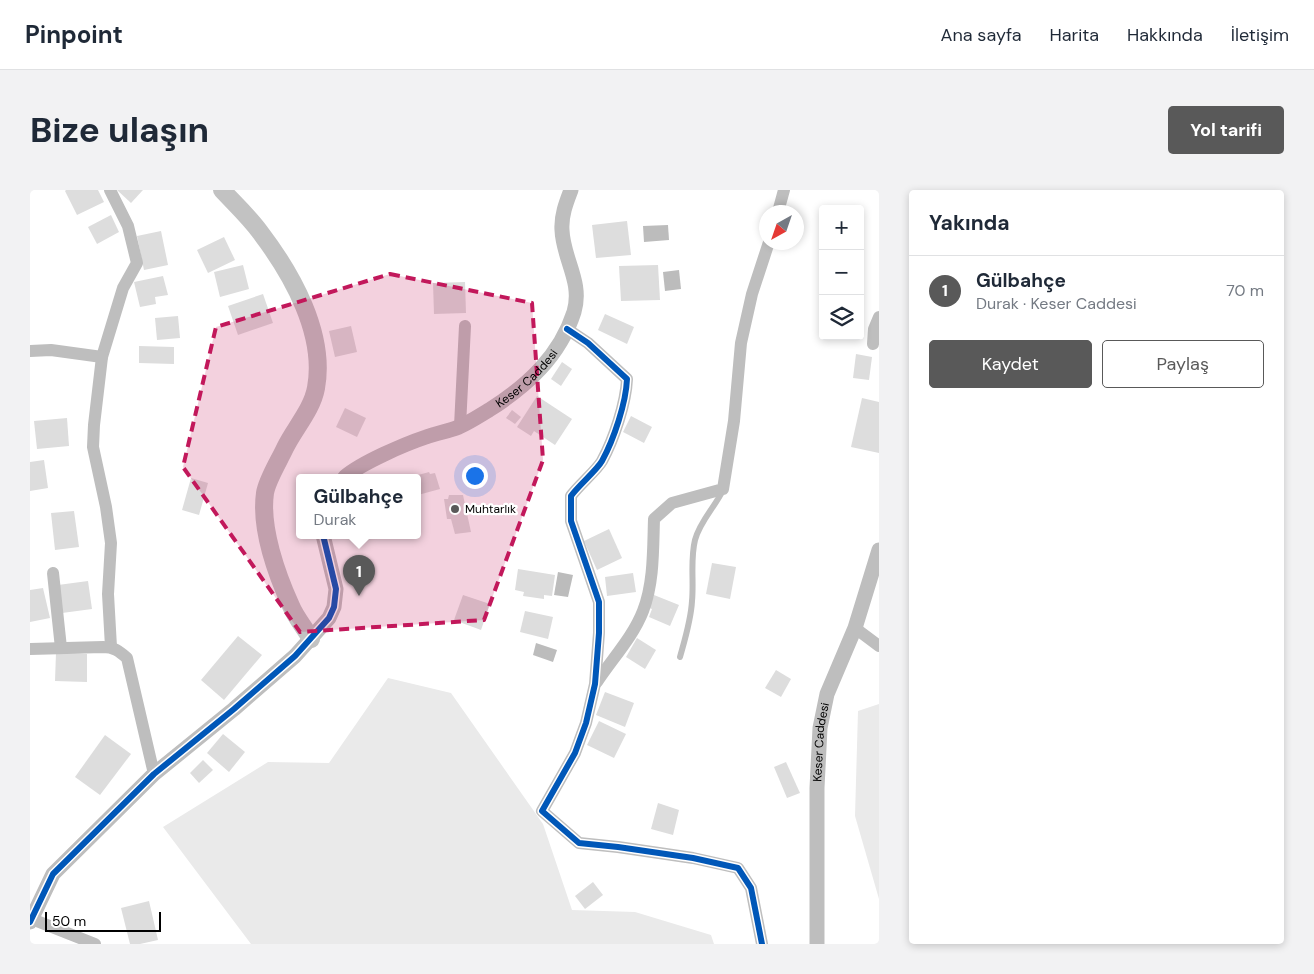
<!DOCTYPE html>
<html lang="tr">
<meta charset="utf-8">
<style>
:root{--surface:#fff;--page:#f2f2f3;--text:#1f2937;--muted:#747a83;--line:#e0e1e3;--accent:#595959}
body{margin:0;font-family:"DM Sans",sans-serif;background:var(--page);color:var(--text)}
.controls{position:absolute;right:15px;top:15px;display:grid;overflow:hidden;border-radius:5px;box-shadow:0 2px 8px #0003}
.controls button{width:45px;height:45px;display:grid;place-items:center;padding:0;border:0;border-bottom:1px solid var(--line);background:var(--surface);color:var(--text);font:25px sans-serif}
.compass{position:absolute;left:729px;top:15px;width:45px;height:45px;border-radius:50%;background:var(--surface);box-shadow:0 2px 8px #0003;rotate:220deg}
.scale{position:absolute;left:15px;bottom:12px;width:116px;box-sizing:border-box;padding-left:5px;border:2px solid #000;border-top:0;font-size:14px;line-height:18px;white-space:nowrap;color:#000;-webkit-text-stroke:4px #fff;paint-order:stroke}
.you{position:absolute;left:444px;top:285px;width:18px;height:18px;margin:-12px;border:4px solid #fff;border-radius:50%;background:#1a73e8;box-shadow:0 0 0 8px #1a73e833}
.badge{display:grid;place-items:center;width:32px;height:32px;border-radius:50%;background:var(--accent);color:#fff;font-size:16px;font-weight:700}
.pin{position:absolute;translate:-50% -41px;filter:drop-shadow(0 1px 2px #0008)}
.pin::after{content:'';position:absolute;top:26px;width:18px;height:15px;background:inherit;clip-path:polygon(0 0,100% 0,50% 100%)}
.popup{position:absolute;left:266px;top:284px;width:125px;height:65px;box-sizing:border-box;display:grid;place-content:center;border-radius:5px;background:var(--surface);filter:drop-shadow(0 1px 4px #0005);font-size:16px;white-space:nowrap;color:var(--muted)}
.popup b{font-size:19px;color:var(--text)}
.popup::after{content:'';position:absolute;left:50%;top:100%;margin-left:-10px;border:10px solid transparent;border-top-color:var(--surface)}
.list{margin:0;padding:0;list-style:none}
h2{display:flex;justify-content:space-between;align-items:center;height:65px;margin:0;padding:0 20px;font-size:21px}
h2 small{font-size:16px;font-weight:400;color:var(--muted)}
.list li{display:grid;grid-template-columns:32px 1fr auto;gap:15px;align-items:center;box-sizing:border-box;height:70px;padding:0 20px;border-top:1px solid var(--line)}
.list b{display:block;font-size:19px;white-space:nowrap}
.list p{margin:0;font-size:16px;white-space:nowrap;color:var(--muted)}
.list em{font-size:16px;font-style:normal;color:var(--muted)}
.actions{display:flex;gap:10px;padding:15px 20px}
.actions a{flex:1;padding:11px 0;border:1px solid var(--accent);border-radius:5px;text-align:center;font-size:18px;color:var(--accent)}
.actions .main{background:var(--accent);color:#fff}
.icon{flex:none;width:28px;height:28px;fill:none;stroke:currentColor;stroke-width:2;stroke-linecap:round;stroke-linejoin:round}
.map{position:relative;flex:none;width:849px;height:754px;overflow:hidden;border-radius:5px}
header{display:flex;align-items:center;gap:30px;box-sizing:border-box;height:70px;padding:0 25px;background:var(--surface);border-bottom:1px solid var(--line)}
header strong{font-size:24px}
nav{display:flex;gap:28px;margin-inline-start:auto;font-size:18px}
.intro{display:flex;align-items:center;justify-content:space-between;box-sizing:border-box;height:120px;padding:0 30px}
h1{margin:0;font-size:35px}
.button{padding:12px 22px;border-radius:5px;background:var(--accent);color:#fff;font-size:18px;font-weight:700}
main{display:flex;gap:30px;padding:0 30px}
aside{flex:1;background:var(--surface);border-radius:5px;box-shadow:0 2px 8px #0003}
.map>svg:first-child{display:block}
</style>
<header>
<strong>Pinpoint</strong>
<nav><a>Ana sayfa</a><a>Harita</a><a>Hakkında</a><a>İletişim</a></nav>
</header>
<div class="intro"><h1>Bize ulaşın</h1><a class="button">Yol tarifi</a></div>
<main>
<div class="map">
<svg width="849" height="754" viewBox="0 0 849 754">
<rect width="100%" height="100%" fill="#fff"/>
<!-- green -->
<g fill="#eaeaea">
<polygon points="358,488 421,503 513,634 542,720 605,722 681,745 684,754 221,754 133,637 238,572 299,573"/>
<polygon points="849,514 849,709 825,626 828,521"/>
</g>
<!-- water -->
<g fill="#bcbcbc">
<polygon points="638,35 639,50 614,52 613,36"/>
<polygon points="649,80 651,99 635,101 633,82"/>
<polygon points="528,382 543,385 538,407 524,405"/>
<polygon points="506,453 527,460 523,472 503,465"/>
</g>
<!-- building -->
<g fill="#ddd">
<polygon points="36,0 68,0 74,12 47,25 35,1"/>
<polygon points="87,0 113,0 101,13"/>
<polygon points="81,25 89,42 67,54 58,37"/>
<polygon points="597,31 601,65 566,68 562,35"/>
<polygon points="131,41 138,75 114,80 107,46"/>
<polygon points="194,47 205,70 178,83 167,60"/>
<polygon points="213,75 219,99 190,107 184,82"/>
<polygon points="628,75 630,110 591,111 589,76"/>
<polygon points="133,86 138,105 125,107 126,114 110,117 104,92"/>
<polygon points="435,92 436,123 404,124 403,93"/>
<polygon points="233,104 243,133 208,145 198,116"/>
<polygon points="575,124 604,137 597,154 568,140"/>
<polygon points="148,126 150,148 127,150 125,128"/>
<polygon points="321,136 327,162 305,167 299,141"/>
<polygon points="109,156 144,157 144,174 109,173"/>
<polygon points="826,164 842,167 839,190 823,188"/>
<polygon points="532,172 542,179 531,196 521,189"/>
<polygon points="507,206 542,229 525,255 504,241 501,246 487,237"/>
<polygon points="832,208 849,212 849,263 821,257"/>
<polygon points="315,218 336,228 327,247 306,237"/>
<polygon points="482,220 491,227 485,234 476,228"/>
<polygon points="601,226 622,237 614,253 593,242"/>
<polygon points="37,228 39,256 7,259 4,231"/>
<polygon points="14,270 18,298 0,301 0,272"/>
<polygon points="399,282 400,284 405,283 410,299 388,305 388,287 381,287"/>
<polygon points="161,288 178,293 169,325 152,320"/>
<polygon points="419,305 433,305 441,342 425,344 421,329 417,329 414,309 418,309"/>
<polygon points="44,321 49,357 25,360 21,323"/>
<polygon points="579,339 592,368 567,380 554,351"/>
<polygon points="682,373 706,377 700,409 676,404"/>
<polygon points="488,379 525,385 522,406 514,405 514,409 493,406 494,402 485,400"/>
<polygon points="603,383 606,402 577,406 575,387"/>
<polygon points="58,391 62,419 32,423 28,395"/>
<polygon points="13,398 20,428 0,432 0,400"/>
<polygon points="433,405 460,414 451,440 424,430"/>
<polygon points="624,405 649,415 640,436 619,427 622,419 619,418"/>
<polygon points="495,421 523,427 518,449 490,442"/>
<polygon points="208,446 232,465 194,510 171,490"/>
<polygon points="607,448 626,460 615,479 596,467"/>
<polygon points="26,463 57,464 57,492 25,491"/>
<polygon points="746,480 761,489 751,507 735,498"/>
<polygon points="575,502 604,513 595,537 566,525"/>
<polygon points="569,531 596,544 584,568 557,555"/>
<polygon points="193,544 215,562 199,582 177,563"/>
<polygon points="75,545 101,564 70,605 45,587"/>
<polygon points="173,570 183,580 169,593 160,583"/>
<polygon points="756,572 770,603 757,608 744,577"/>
<polygon points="628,613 649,620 643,645 621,639"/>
<polygon points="563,692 573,705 555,719 545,706"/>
<polygon points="119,711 128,750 110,754 100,754 91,718"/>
</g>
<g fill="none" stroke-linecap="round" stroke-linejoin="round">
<!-- service -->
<path stroke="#bebebe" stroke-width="6" d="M650,467C655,449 661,430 662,411C664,391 660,370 665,350C670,331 685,317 693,300"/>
<!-- minor -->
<g stroke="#bebebe" stroke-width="12">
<polyline points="80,0 98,36 107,73 93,98 72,167 64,235 63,257 76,317 81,353 78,404 81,457"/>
<polyline points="748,22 754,0"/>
<path d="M537,139L558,153L597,189C596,213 584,249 572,271C567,280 548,296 541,306V331L569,412V443L565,494L556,533L545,563L512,621L549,653L588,657L663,668L708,678L721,698L732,754"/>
<polyline points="843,154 844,139 849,127"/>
<polyline points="0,161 21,160 72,167"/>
<polyline points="430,236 435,136"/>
<polyline points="23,383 31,458"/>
<polyline points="825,438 849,456"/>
<path d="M0,459L73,457C84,457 89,461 97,468L124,584"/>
<path d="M567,492C582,469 603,447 613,421C624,393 623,359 624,329L642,313L693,299L704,231L711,153L722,104L739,52"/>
<polyline points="2,729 65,754"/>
</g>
<!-- tertiary -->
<g stroke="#bebebe" stroke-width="15">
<path id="s1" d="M315,287C331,273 375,254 396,247C407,243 419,241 429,237C440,232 449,226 459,220C497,196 530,166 544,122C553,92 533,69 532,40C531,26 536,13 541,0"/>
<polyline points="0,732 23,684 124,584 204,519 265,466 299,428 304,417 306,399 293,345"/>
<path id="s2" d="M787,754V598L790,538L797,504L825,438L849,360"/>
</g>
<!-- secondary -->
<path stroke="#c2c2c2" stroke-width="18" d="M192,0C205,14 219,27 230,42C262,84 296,144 286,198C282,220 264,239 255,258C249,271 237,290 235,303C230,338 247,385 261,416C266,428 275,438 281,449"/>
<!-- cycleway casing -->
<g stroke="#fff" stroke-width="9">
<g id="cycleway">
<path d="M537,139L558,153L597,189C596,213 584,249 572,271C567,280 548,296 541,306V331L569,412V443L565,494L556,533L545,563L512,621L549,653L588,657L663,668L708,678L721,698L732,754"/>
<polyline points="0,732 23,684 124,584 204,519 265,466 299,428 304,417 306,399 293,345"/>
</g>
</g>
<!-- cycleway -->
<use href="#cycleway" stroke="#0057b8" stroke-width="6"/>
</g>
<!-- marked area -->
<path fill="#c2185b" fill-opacity="0.2" stroke="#c2185b" stroke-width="4" stroke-dasharray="10 6" stroke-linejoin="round" d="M360,84L502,113L513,270L454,430L270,442L153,277L186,137Z"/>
<!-- markers -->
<circle fill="#595959" stroke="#fff" stroke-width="2" cx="425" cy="319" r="5"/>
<g text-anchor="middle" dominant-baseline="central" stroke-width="4.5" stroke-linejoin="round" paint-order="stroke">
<!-- street labels -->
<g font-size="12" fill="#000" stroke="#fff">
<text stroke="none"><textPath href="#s1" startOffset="209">Keser Caddesi</textPath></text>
<text stroke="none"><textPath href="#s2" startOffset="202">Keser Caddesi</textPath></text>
</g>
<!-- poi labels -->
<g font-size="12" fill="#000" stroke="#fff" text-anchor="start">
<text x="435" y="319">Muhtarlık</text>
</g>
</g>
</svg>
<div class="controls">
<button>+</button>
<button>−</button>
<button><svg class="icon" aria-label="layers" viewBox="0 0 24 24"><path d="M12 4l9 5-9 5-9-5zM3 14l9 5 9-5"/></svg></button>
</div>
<svg class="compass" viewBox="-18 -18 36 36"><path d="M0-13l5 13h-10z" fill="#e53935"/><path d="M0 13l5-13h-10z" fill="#747a83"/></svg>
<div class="scale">50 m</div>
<div class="you"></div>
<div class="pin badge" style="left:329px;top:406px">1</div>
<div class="popup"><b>Gülbahçe</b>Durak</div>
</div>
<aside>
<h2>Yakında<small></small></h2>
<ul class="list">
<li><span class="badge">1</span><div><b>Gülbahçe</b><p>Durak · Keser Caddesi</p></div><em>70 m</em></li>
</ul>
<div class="actions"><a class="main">Kaydet</a><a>Paylaş</a></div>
</aside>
</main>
